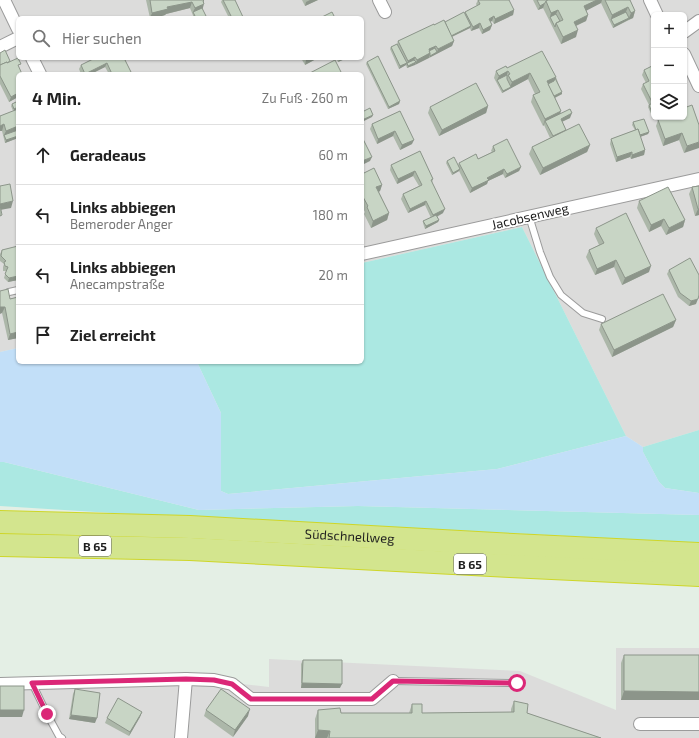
<!DOCTYPE html>
<html lang="de">
<meta charset="utf-8">
<style>
:root{--surface:#fff;--page:#f2f2f2;--text:#222;--muted:#767676;--line:#e0e0e0}
body{margin:0;font-family:"Exo 2",sans-serif;background:var(--page);color:var(--text)}
.controls{position:absolute;right:12px;top:12px;display:grid;overflow:hidden;border-radius:6px;box-shadow:0 1px 3px #0004}
.controls button{width:36px;height:36px;display:grid;place-items:center;padding:0;border:0;border-bottom:1px solid var(--line);background:var(--surface);color:var(--text);font:20px sans-serif}
.stop{position:absolute;width:12px;height:12px;margin:-9px;border:3px solid #db2777;border-radius:50%;background:#fff}
.stop.end{background:#db2777;border-color:#fff;box-shadow:0 1px 4px #0008}
.list{margin:0;padding:0;list-style:none}
h2{display:flex;justify-content:space-between;align-items:center;height:52px;margin:0;padding:0 16px;font-size:17px}
h2 small{font-size:13px;font-weight:400;color:var(--muted)}
.list li{display:grid;grid-template-columns:26px 1fr auto;gap:12px;align-items:center;box-sizing:border-box;height:60px;padding:0 16px;border-top:1px solid var(--line)}
.list b{display:block;font-size:15px;white-space:nowrap}
.list p{margin:0;font-size:13px;white-space:nowrap;color:var(--muted)}
.list em{font-size:13px;font-style:normal;color:var(--muted)}
.icon{flex:none;width:22px;height:22px;fill:none;stroke:currentColor;stroke-width:2;stroke-linecap:round;stroke-linejoin:round}
.map{position:relative;flex:none;width:699px;height:738px;overflow:hidden}
.search{position:absolute;background:var(--surface);box-shadow:0 1px 3px #0004;left:16px;top:16px;width:348px;height:44px;display:flex;align-items:center;gap:10px;box-sizing:border-box;padding:0 14px;border-radius:6px;color:var(--muted);font-size:15px}
.panel{position:absolute;background:var(--surface);box-shadow:0 1px 3px #0004;left:16px;top:72px;width:348px;height:292px;border-radius:6px}
.map>svg:first-child{display:block}
</style>
<div class="map">
<svg width="699" height="738" viewBox="0 0 699 738">
<rect width="100%" height="100%" fill="#e4efe5"/>
<!-- residential -->
<g fill="#dcdcdb" fill-rule="evenodd">
<path d="M0,0H699V430L643,447L626,436L522,227L362,263V74H18V348L0,352ZM654,15H684V117H654ZM18,18H362V58H18Z"/>
<polygon points="616,648 699,648 699,738 0,738 0,682 224,682 269,687 269,659 520,671 616,710"/>
</g>
<!-- grass -->
<g fill="#abe8e2">
<polygon points="522,227 626,436 497,469 228,494 221,491 221,413 197,362 362,362 362,263"/>
<polygon points="699,430 699,493 665,488 659,482 643,452 643,447"/>
<polygon points="0,462 4,462 199,510 358,506 699,515 699,543 200,517 128,514 0,506"/>
</g>
<!-- park -->
<polygon fill="#c2dff8" points="18,348 18,362 197,362 221,413 221,491 228,494 497,469 626,436 643,447 643,452 659,482 665,488 699,493 699,515 358,506 199,510 4,462 0,462 0,352"/>
<g fill="none" stroke-linecap="round" stroke-linejoin="round">
<!-- lane casing -->
<g stroke="#9b9b9b" stroke-width="8">
<g id="lane">
<polyline points="529,216 540,252 550,277 561,295 583,313 602,319"/>
<polyline points="9,292 18,290"/>
<polyline points="393,681 517,683"/>
<polyline points="32,683 47,714 59,736 62,738"/>
</g>
</g>
<!-- street casing -->
<g stroke="#9b9b9b" stroke-width="14">
<g id="street">
<polyline points="4,0 18,29"/>
<polyline points="379,0 385,12"/>
<polyline points="650,0 657,15"/>
<polyline points="684,32 699,21"/>
<polyline points="0,47 18,38"/>
<polyline points="684,54 699,86"/>
<polyline points="32,58 40,74"/>
<polyline points="362,254 699,179"/>
<polyline points="0,684 186,679 214,680 232,684 251,699 372,699 393,681"/>
<polyline points="640,724 699,724"/>
<polyline points="181,738 186,679"/>
</g>
</g>
<!-- highway casing -->
<g stroke="#ced628" stroke-width="24">
<g id="highway">
<path id="s1" d="M0,522L190,527L513,545L699,554"/>
<polyline points="0,545 190,549 510,566 699,575"/>
</g>
</g>
<!-- lane -->
<use href="#lane" stroke="#fff" stroke-width="6"/>
<!-- street -->
<use href="#street" stroke="#fff" stroke-width="12"/>
<!-- highway -->
<use href="#highway" stroke="#d3e58e" stroke-width="22"/>
</g>
<!-- wall -->
<g fill="#acb7a9">
<polygon points="146,0 204,0 202,9 207,18 194,18 190,8 166,14 165,15 155,18 150,18"/>
<polygon points="222,0 235,0 243,18 229,18 221,2"/>
<polygon points="302,0 318,0 305,6"/>
<polygon points="478,0 514,10 513,15 494,24 492,21 490,22 492,25 490,30 482,34 479,28 471,31 470,28 452,37 454,41 452,46 407,68 406,65 399,69 390,49 391,47 397,44 398,41 434,25 445,22 465,14 465,12 477,6 476,4"/>
<polygon points="533,0 630,0 635,11 633,18 613,28 601,3 586,10 588,15 586,21 576,26 576,37 561,44 543,8 538,10"/>
<polygon points="0,53 19,68 18,97 9,102 0,84"/>
<polygon points="124,58 132,74 109,74 105,67 91,74 81,74 79,69 81,65"/>
<polygon points="301,58 317,58 316,59 305,65"/>
<polygon points="336,58 347,58 338,62"/>
<polygon points="367,62 400,101 399,104 388,109 366,64"/>
<polygon points="654,65 654,117 653,118 648,107 649,105 641,89 643,84 646,83 642,75 644,70"/>
<polygon points="507,68 556,77 562,94 555,98 560,113 570,118 562,122 566,130 590,145 587,152 540,175 529,154 532,147 550,138 544,125 543,126 531,102 533,95 535,94 528,79 502,93 494,78 496,71"/>
<polygon points="18,101 13,111 11,106 12,104"/>
<polygon points="488,106 486,113 439,136 428,113 430,107"/>
<polygon points="18,109 18,138 5,143 2,131 0,131 0,116"/>
<polygon points="400,111 412,144 400,150 393,136 377,144 370,129 372,124"/>
<polygon points="658,120 699,125 684,153 679,140 663,146 656,126"/>
<polygon points="633,122 649,132 648,134 640,137 645,150 644,155 631,159 630,157 616,162 610,144 611,139 635,130 632,125"/>
<polygon points="493,146 521,167 519,171 505,178 503,174 488,181 487,184 470,193 459,171 452,175 446,163 447,161 458,165 459,163 478,159 492,152 491,151"/>
<polygon points="420,151 433,179 432,183 443,213 437,217 439,220 438,222 425,229 423,223 423,221 431,218 425,205 408,213 401,199 403,194 419,186 413,176 397,184 390,170 391,165"/>
<polygon points="362,174 382,185 380,191 379,192 389,213 387,220 371,228 364,214 365,212 362,206"/>
<polygon points="699,186 699,215 695,216 689,194 692,187"/>
<polygon points="639,201 685,220 683,227 666,235 661,226 649,232 637,208"/>
<polygon points="596,228 649,272 622,285 614,267 595,275 586,257 589,250 599,245 594,234"/>
<polygon points="2,250 18,280 8,282 4,278 6,271 3,271 3,267 4,264 0,261 0,254"/>
<polygon points="669,270 696,304 689,306 678,297 667,274"/>
<polygon points="0,291 10,299 18,297 18,338 8,340 2,313"/>
<polygon points="676,320 673,327 612,357 599,330 601,324"/>
<polygon points="624,655 699,655 699,700 621,700 621,663"/>
<polygon points="303,660 340,688 301,688 301,664"/>
<polygon points="75,689 95,723 69,719 73,694"/>
<polygon points="514,701 527,713 601,738 315,738 315,719 318,710 341,713 409,713 412,704 422,713 511,712 511,709"/>
<polygon points="206,710 248,716 233,737 204,716"/>
<polygon points="142,712 140,717 129,736 105,723 107,718"/>
</g>
<!-- shaded-wall -->
<g fill="#8c958a">
<polygon points="204,0 202,5 204,4 202,11 193,12 195,8"/>
<polygon points="310,0 318,0 305,6 306,2"/>
<polygon points="597,0 602,0 601,3 582,13 584,6"/>
<polygon points="192,2 190,8 166,14 165,15 155,18 150,18 152,13 167,7"/>
<polygon points="545,3 543,8 538,10 540,6"/>
<polygon points="628,7 625,14 611,19 612,15"/>
<polygon points="514,10 513,15 494,24 495,19"/>
<polygon points="558,10 555,16 550,17 551,13"/>
<polygon points="635,11 633,18 628,20 631,13"/>
<polygon points="588,15 586,21 571,28 574,22"/>
<polygon points="494,16 492,21 487,23 489,19"/>
<polygon points="629,18 628,20 613,28 614,25"/>
<polygon points="480,23 479,28 471,31 473,27"/>
<polygon points="492,25 490,30 482,34 483,30"/>
<polygon points="471,26 470,28 449,38 450,36"/>
<polygon points="578,30 576,37 561,44 563,37"/>
<polygon points="454,41 452,46 429,58 430,56 437,52 438,49"/>
<polygon points="436,46 434,50 428,52 429,49"/>
<polygon points="430,53 429,58 415,65 417,60"/>
<polygon points="415,57 414,62 407,63 406,66 408,61"/>
<polygon points="311,58 317,58 316,59 305,65 306,60"/>
<polygon points="344,58 347,58 338,62 339,60"/>
<polygon points="416,62 415,65 407,68 408,66"/>
<polygon points="107,63 105,67 91,74 85,74"/>
<polygon points="407,63 406,65 399,69 400,66"/>
<polygon points="508,71 506,78 497,80 496,82 499,76"/>
<polygon points="530,73 528,79 502,93 503,91 510,87 512,82"/>
<polygon points="556,77 553,84 545,86 547,81"/>
<polygon points="562,92 562,94 550,100 551,98"/>
<polygon points="18,93 18,97 9,102 11,97"/>
<polygon points="400,101 399,104 388,109 389,107"/>
<polygon points="488,106 486,113 439,136 442,130"/>
<polygon points="18,107 18,109 13,111 14,109"/>
<polygon points="561,111 559,118 545,121 544,125 543,126 545,119"/>
<polygon points="572,113 570,118 559,123 561,119"/>
<polygon points="373,115 372,117 362,122 362,120"/>
<polygon points="4,124 2,131 0,131 0,126"/>
<polygon points="18,126 18,132 4,135 6,131"/>
<polygon points="395,131 393,136 377,144 378,139"/>
<polygon points="649,132 648,134 637,138 638,136"/>
<polygon points="682,133 679,140 663,146 665,139"/>
<polygon points="18,136 18,138 5,143 6,140"/>
<polygon points="414,140 412,144 400,150 402,145"/>
<polygon points="699,142 699,148 684,153 687,146"/>
<polygon points="590,145 587,152 540,175 543,168"/>
<polygon points="645,150 644,155 631,159 632,155"/>
<polygon points="632,152 630,157 616,162 617,157"/>
<polygon points="372,157 370,161 362,165 362,161"/>
<polygon points="521,167 519,171 505,178 507,174"/>
<polygon points="460,169 459,171 452,175 453,173"/>
<polygon points="504,169 503,174 488,181 487,184 470,193 472,188 487,178"/>
<polygon points="415,171 413,176 397,184 398,179"/>
<polygon points="382,185 380,191 374,194 376,187"/>
<polygon points="13,201 11,208 0,210 0,204"/>
<polygon points="426,201 425,205 408,213 410,209"/>
<polygon points="445,209 443,213 432,219 433,215"/>
<polygon points="698,209 699,209 699,215 695,216"/>
<polygon points="389,213 387,220 371,228 373,221"/>
<polygon points="664,219 661,226 649,232 651,225"/>
<polygon points="439,220 438,222 425,229 426,226"/>
<polygon points="685,220 683,227 666,235 669,228"/>
<polygon points="616,260 614,267 595,275 597,269"/>
<polygon points="651,266 649,272 622,285 625,278"/>
<polygon points="18,276 18,280 8,282 9,278"/>
<polygon points="698,299 696,304 689,306 691,301"/>
<polygon points="0,307 5,307 2,313 0,314"/>
<polygon points="676,320 673,327 612,357 614,350"/>
<polygon points="18,332 18,338 8,340 10,334"/>
<polygon points="302,683 342,684 340,688 301,688"/>
<polygon points="624,691 699,692 699,700 621,700"/>
<polygon points="250,709 248,716 233,737 235,730"/>
<polygon points="0,710 24,710 22,717 0,717"/>
<polygon points="142,712 140,717 129,736 130,732"/>
<polygon points="71,715 97,718 95,723 69,719"/>
<polygon points="318,730 330,731 327,738 315,738"/>
</g>
<!-- building -->
<g fill="#c8d5c5" stroke="#8c958a">
<polygon points="150,0 204,0 203,1 204,4 195,8 192,2 167,7 168,9 152,13"/>
<polygon points="223,0 235,0 243,17 241,18 232,18"/>
<polygon points="478,0 509,0 514,10 495,19 494,16 489,19 492,25 483,30 480,23 473,27 465,12 480,4"/>
<polygon points="537,0 548,0 546,1 545,3 540,6"/>
<polygon points="548,0 597,0 584,6 588,15 574,22 578,30 563,37 556,23 563,20 558,10 551,13 546,1"/>
<polygon points="605,0 630,0 635,11 631,13 628,7 612,15"/>
<polygon points="202,8 207,18 196,18 193,12"/>
<polygon points="332,12 335,18 320,18"/>
<polygon points="464,12 471,26 451,36 445,22"/>
<polygon points="626,12 629,18 614,25 611,19"/>
<polygon points="556,14 560,21 556,23 555,27 550,17"/>
<polygon points="444,20 454,41 438,49 436,46 429,49 430,53 417,60 415,57 408,61 398,41 434,24 434,25"/>
<polygon points="397,44 407,63 400,66 391,47"/>
<polygon points="435,48 437,52 430,56 430,53 429,51"/>
<polygon points="5,50 10,61 7,63 7,62 0,65 0,53"/>
<polygon points="542,51 556,77 547,81 561,111 545,119 533,95 540,92 530,73 512,82 508,75 510,74 508,71 499,76 496,71 506,66 507,68"/>
<polygon points="378,56 400,101 389,107 367,62"/>
<polygon points="18,58 21,64 18,65 22,74 18,74 18,93 11,97 0,76 0,65 7,62 7,63"/>
<polygon points="95,58 124,58 132,74 112,74 107,63 85,74 81,65"/>
<polygon points="305,58 311,58 306,60"/>
<polygon points="338,58 344,58 339,60"/>
<polygon points="335,60 342,74 308,74"/>
<polygon points="414,60 416,62 408,66 407,63"/>
<polygon points="654,65 654,101 652,102 643,84 649,81 644,70"/>
<polygon points="507,75 507,79 511,87 503,91 497,80"/>
<polygon points="555,78 562,92 554,96 548,84 554,81"/>
<polygon points="476,83 488,106 442,130 430,107"/>
<polygon points="18,101 18,107 14,109 12,104"/>
<polygon points="654,102 654,115 653,115 649,105"/>
<polygon points="692,105 699,125 699,142 687,146 682,133 665,139 658,120 666,117 684,117 684,108"/>
<polygon points="370,108 373,115 362,120 362,112"/>
<polygon points="18,109 18,126 6,131 4,124 0,126 0,116"/>
<polygon points="570,109 572,113 561,119 566,130 553,136 545,121"/>
<polygon points="400,111 414,140 402,145 395,131 378,139 372,124"/>
<polygon points="644,119 649,132 640,135 638,129 636,130 633,122"/>
<polygon points="579,124 590,145 543,168 532,147"/>
<polygon points="638,129 645,150 632,155 632,152 617,157 611,139"/>
<polygon points="18,130 18,136 6,140 4,135"/>
<polygon points="362,137 372,157 362,161"/>
<polygon points="507,139 521,167 507,174 504,169 487,178 489,180 472,188 459,163 476,154 478,159 495,151 493,146"/>
<polygon points="420,151 433,179 431,180 445,209 433,215 426,201 410,209 403,194 422,185 415,171 398,179 391,165"/>
<polygon points="454,157 460,169 453,173 447,161"/>
<polygon points="374,168 382,185 376,187 389,213 373,221 367,207 368,206 363,197 362,197 362,174"/>
<polygon points="10,184 13,201 0,204 0,186"/>
<polygon points="699,186 699,209 698,209 692,187"/>
<polygon points="668,187 685,220 669,228 664,219 651,225 639,201"/>
<polygon points="0,205 2,215 0,216"/>
<polygon points="626,213 651,266 625,278 616,260 597,269 589,250 604,243 596,228"/>
<polygon points="436,215 439,220 426,226 423,221"/>
<polygon points="18,246 18,276 9,278 5,274 8,267 5,266 4,262 6,261 1,256 2,250"/>
<polygon points="690,258 699,275 699,295 698,299 691,301 680,293 669,270"/>
<polygon points="8,289 10,299 18,297 18,332 10,334 5,307 0,307 0,291"/>
<polygon points="663,294 676,320 614,350 601,324"/>
<polygon points="624,655 699,655 699,692 624,691"/>
<polygon points="303,660 342,660 342,684 302,683"/>
<rect x="0" y="686" width="24" height="24"/>
<polygon points="75,689 100,693 97,718 71,715"/>
<polygon points="221,689 250,709 235,730 206,710"/>
<polygon points="118,698 142,712 130,732 107,718"/>
<polygon points="514,701 528,704 527,713 601,738 329,738 330,731 318,730 318,710 340,708 341,713 412,713 412,704 422,704 422,713 514,712"/>
</g>
<g fill="none" stroke-linecap="round" stroke-linejoin="round">
<!-- route -->
<polyline stroke="#db2777" stroke-width="5" points="47,714 32,683 186,679 214,680 232,684 251,699 372,699 393,681 517,683"/>
</g>
<g text-anchor="middle" dominant-baseline="central" stroke-width="3.5" stroke-linejoin="round" paint-order="stroke">
<!-- shield labels -->
<g fill="#fff" stroke="#626262" stroke-width="1">
<rect x="79" y="536" width="32" height="20" rx="3"/>
<rect x="454" y="554" width="32" height="20" rx="3"/>
</g>
<g font-size="12" font-weight="bold" fill="#1e1e1e">
<text x="95" y="546">B 65</text>
<text x="470" y="564">B 65</text>
</g>
<!-- street labels -->
<g font-size="13" fill="#1e1e1e" stroke="#fff">
<text transform="translate(530 216) rotate(-13)">Jacobsenweg</text>
<text stroke="none"><textPath href="#s1" startOffset="350">Südschnellweg</textPath></text>
</g>
</g>
</svg>
<div class="controls">
<button>+</button>
<button>−</button>
<button><svg class="icon" aria-label="layers" viewBox="0 0 24 24"><path d="M12 4l9 5-9 5-9-5zM3 14l9 5 9-5"/></svg></button>
</div>
<div class="stop" style="left:517px;top:683px"></div>
<div class="stop end" style="left:47px;top:714px"></div>
<div class="search"><svg class="icon" aria-label="search" viewBox="0 0 24 24"><circle cx="10" cy="10" r="6"/><path d="M15 15l6 6"/></svg>Hier suchen</div>
<section class="panel">
<h2>4 Min.<small>Zu Fuß · 260 m</small></h2>
<ul class="list">
<li><svg class="icon" aria-label="ahead" viewBox="0 0 24 24"><path d="M12 20V5M6 11l6-6 6 6"/></svg><div><b>Geradeaus</b></div><em>60 m</em></li>
<li><svg class="icon" aria-label="left" viewBox="0 0 24 24"><path d="M17 20v-9H6M10 6l-5 5 5 5"/></svg><div><b>Links abbiegen</b><p>Bemeroder Anger</p></div><em>180 m</em></li>
<li><svg class="icon" aria-label="left" viewBox="0 0 24 24"><path d="M17 20v-9H6M10 6l-5 5 5 5"/></svg><div><b>Links abbiegen</b><p>Anecampstraße</p></div><em>20 m</em></li>
<li><svg class="icon" aria-label="arrive" viewBox="0 0 24 24"><path d="M6 21V4h12l-3 4 3 4H6"/></svg><div><b>Ziel erreicht</b></div></li>
</ul>
</section>
</div>
